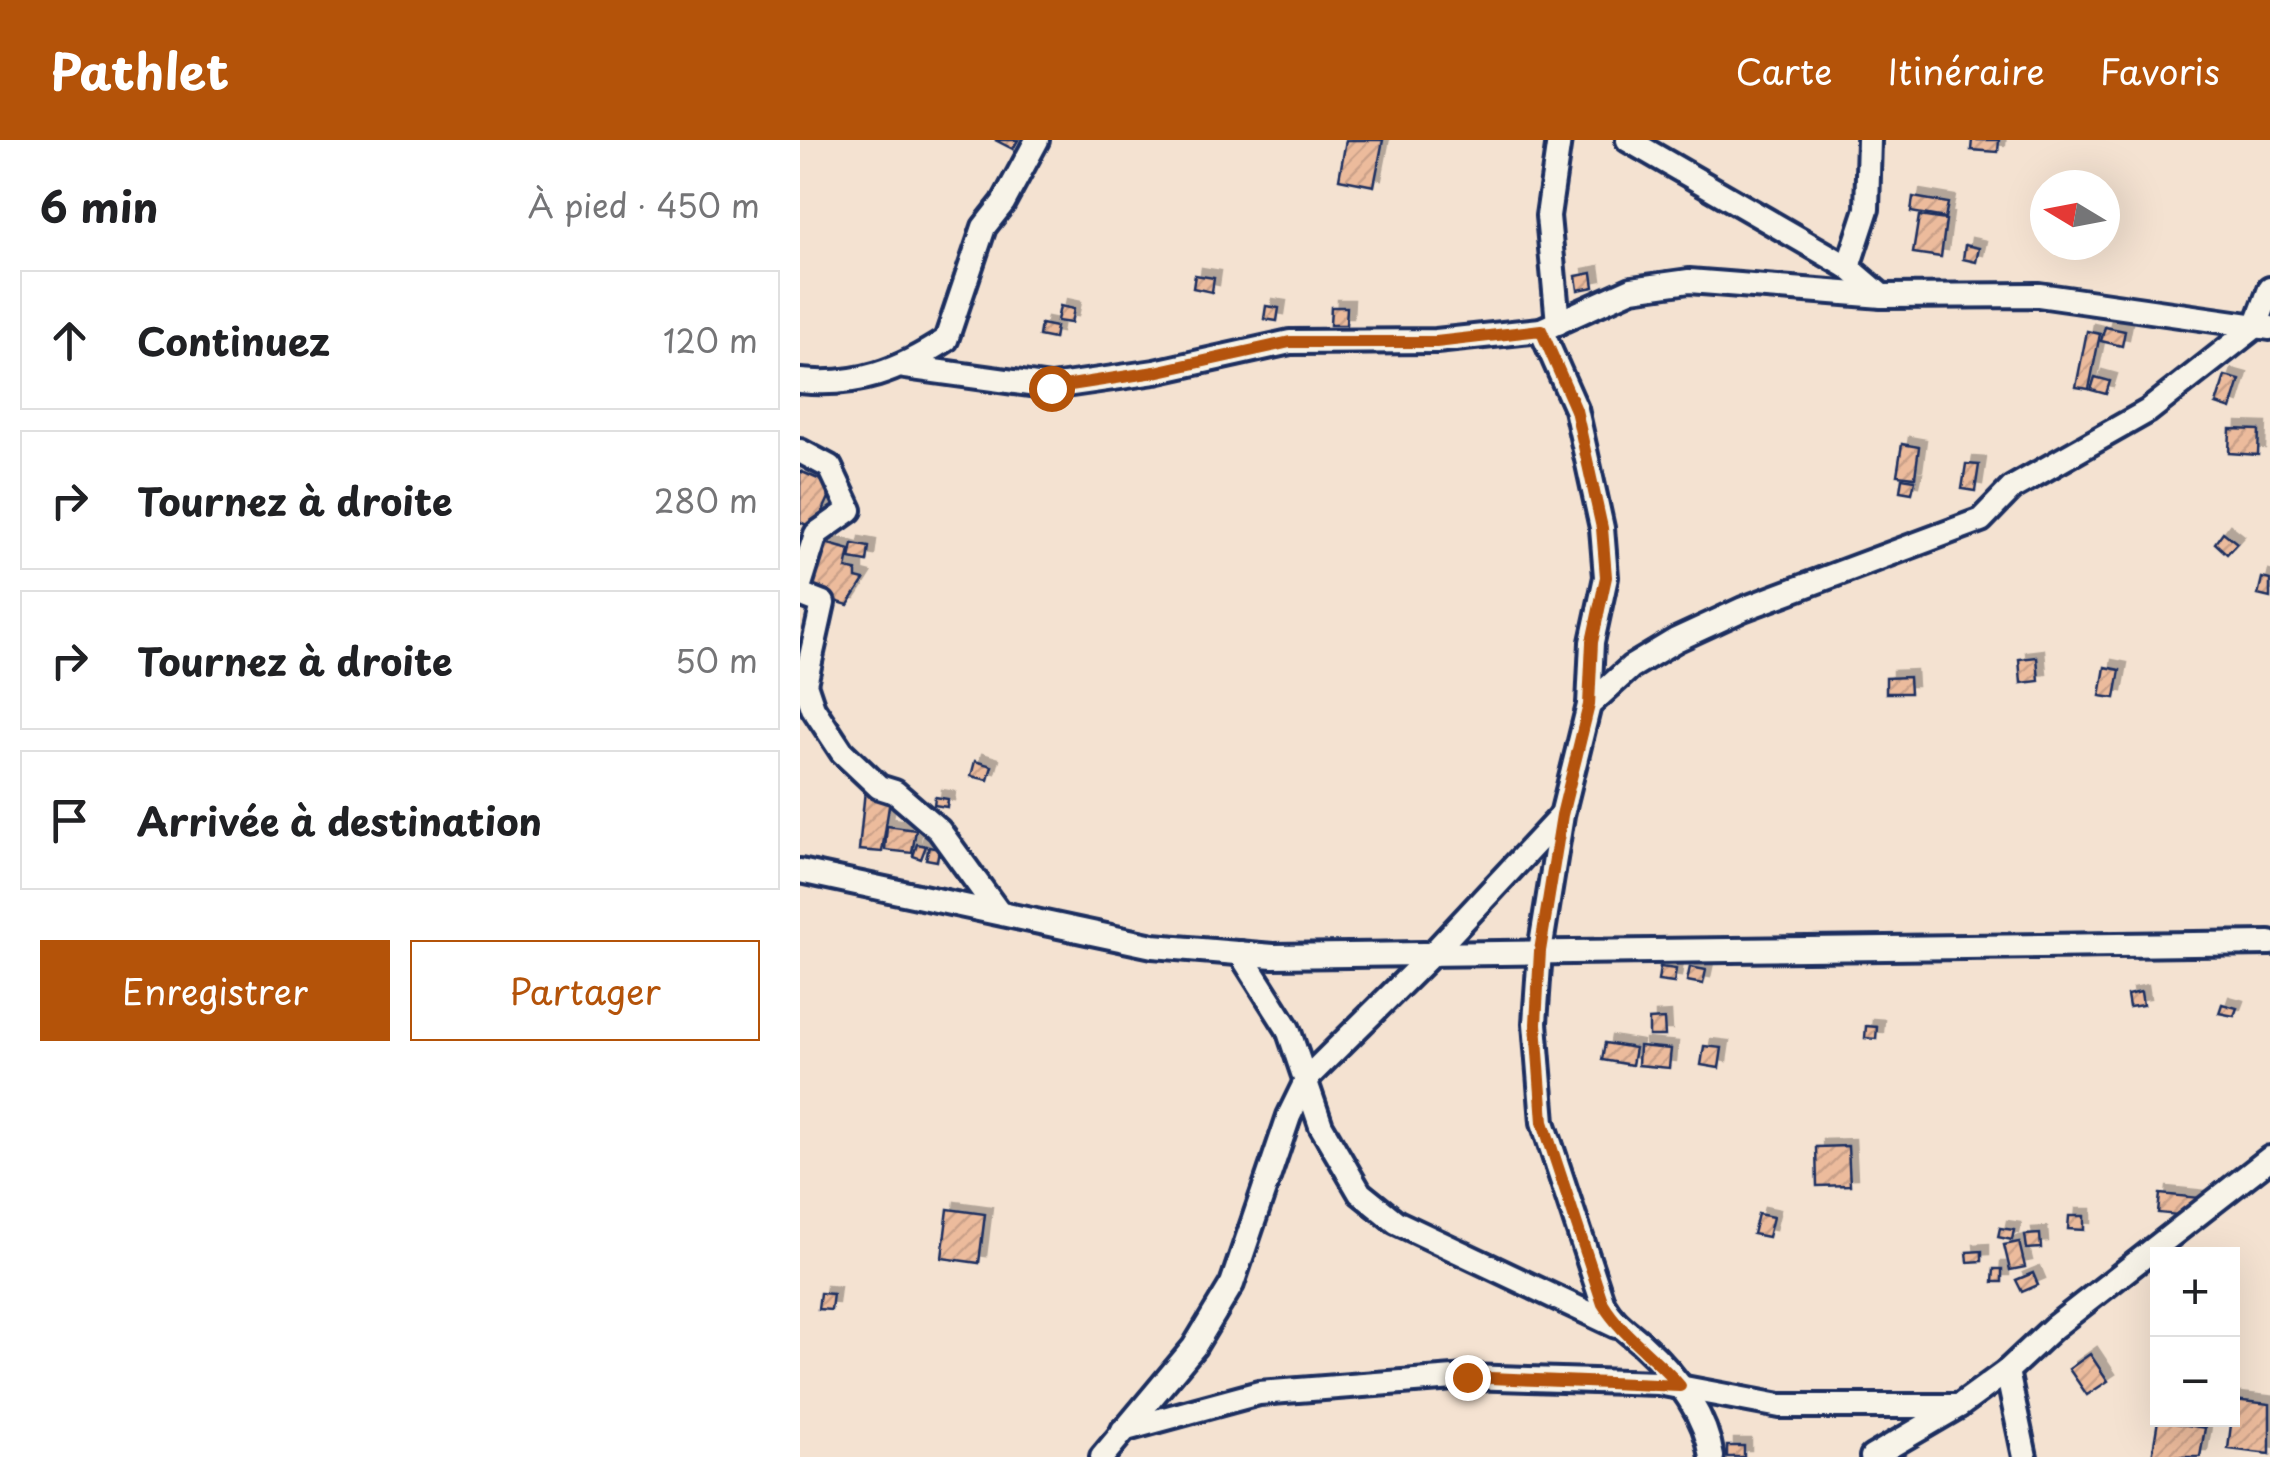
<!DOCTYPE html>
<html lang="fr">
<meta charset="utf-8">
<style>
:root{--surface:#fff;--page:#f6f6f6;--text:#202124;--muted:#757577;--line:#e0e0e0;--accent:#b45309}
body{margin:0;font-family:"Playpen Sans",sans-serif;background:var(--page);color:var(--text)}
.controls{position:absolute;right:30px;bottom:30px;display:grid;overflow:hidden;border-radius:0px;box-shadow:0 10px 40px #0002}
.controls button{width:90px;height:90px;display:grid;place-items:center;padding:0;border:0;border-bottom:2px solid var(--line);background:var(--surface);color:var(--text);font:50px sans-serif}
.compass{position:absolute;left:1230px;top:30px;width:90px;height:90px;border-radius:50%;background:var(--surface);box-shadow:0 10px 40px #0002;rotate:280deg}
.stop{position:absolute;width:30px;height:30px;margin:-22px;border:8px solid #b45309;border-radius:50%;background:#fff}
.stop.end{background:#b45309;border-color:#fff;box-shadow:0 2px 10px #0008}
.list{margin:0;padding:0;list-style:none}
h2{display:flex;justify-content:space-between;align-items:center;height:130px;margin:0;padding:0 40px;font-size:42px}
h2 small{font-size:32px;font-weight:400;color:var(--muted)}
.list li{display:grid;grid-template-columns:65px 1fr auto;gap:30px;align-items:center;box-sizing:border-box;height:140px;margin:0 20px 20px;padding:0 20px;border:2px solid var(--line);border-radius:0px}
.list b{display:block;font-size:38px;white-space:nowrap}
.list em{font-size:32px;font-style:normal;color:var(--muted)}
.actions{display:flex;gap:20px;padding:30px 40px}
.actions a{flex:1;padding:22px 0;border:2px solid var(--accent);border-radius:0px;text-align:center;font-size:35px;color:var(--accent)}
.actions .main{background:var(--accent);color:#fff}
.icon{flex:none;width:55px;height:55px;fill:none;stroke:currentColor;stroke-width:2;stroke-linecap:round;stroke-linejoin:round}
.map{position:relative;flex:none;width:1470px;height:1317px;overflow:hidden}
header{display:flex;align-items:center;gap:60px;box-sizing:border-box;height:140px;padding:0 50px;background:var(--accent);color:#fff}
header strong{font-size:48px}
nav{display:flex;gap:55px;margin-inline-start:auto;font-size:35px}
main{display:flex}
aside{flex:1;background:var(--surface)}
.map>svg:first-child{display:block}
</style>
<header>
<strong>Pathlet</strong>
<nav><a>Carte</a><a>Itinéraire</a><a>Favoris</a></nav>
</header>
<main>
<aside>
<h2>6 min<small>À pied · 450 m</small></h2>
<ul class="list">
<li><svg class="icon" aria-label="ahead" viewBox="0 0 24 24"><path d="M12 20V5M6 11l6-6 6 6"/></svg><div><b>Continuez</b></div><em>120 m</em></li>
<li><svg class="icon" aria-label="right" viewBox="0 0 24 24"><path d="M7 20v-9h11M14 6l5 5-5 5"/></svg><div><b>Tournez à droite</b></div><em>280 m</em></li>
<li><svg class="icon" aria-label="right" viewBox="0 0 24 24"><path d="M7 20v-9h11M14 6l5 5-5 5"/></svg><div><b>Tournez à droite</b></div><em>50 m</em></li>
<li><svg class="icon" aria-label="arrive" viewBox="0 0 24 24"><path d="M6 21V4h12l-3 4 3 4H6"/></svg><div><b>Arrivée à destination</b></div></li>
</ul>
<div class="actions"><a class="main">Enregistrer</a><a>Partager</a></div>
</aside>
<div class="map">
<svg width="1470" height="1317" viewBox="0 0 1470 1317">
<defs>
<pattern id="building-hatch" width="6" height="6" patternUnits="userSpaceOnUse" patternTransform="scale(2.5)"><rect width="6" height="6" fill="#ecbb9c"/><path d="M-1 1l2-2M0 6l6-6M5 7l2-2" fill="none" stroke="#caa189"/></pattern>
<filter id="shadow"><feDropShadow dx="7" dy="-7" stdDeviation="0" flood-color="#0004"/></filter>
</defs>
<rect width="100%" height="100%" fill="#f4e2d1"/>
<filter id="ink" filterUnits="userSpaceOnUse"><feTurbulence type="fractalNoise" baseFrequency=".01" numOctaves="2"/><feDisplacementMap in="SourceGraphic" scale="20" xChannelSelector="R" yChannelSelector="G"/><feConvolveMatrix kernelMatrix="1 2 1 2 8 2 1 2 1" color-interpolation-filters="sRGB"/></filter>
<g filter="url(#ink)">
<!-- building -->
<g fill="url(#building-hatch)" stroke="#1b2f5e" stroke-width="2.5" filter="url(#shadow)">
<polygon points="195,0 218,0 213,9"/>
<polygon points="546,0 583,0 574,46 539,39"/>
<polygon points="1172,0 1199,0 1198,12 1171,10"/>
<polygon points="1113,57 1148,63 1145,78 1111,72"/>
<polygon points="1119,76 1146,80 1141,117 1113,113"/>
<polygon points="1165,105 1179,108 1176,122 1163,119"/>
<polygon points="792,133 794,147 778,150 776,136"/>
<polygon points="395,135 414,138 412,152 393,148"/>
<polygon points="260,166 274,169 271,183 257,181"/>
<polygon points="466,166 479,168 477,181 464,179"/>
<polygon points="531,167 547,167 546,185 530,185"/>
<polygon points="241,184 256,187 254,199 239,196"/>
<polygon points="1305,187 1325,191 1322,206 1301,201"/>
<polygon points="1287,191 1300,194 1289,249 1276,247"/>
<polygon points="1425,236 1440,240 1431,269 1416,264"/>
<polygon points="1295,237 1310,241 1306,254 1291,250"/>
<polygon points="1430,289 1459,290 1458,315 1429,313"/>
<polygon points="1102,304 1119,307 1115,337 1097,335"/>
<polygon points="1166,324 1179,325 1175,351 1162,349"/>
<polygon points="0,331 34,346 15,389 0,382"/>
<polygon points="1102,338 1115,340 1112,353 1100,351"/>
<polygon points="1423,392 1437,403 1427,414 1415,403"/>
<polygon points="25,403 50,410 46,429 56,431 56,438 64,440 48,465 6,452"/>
<polygon points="53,404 69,407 67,422 50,419"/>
<polygon points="1462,438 1470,440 1470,458 1458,455"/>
<polygon points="1237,517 1239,541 1221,543 1219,519"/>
<polygon points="1305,527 1320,530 1315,558 1300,556"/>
<polygon points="1109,537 1110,553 1086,553 1086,538"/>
<polygon points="175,621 192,626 188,640 171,636"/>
<polygon points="65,650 91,653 82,712 59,710"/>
<polygon points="135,657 148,659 147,667 134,665"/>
<polygon points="87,686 116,690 112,713 85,710"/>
<polygon points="117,704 126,706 121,719 113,716"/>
<polygon points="129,707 139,709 137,721 126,719"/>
<polygon points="860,827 876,829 874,843 858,841"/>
<polygon points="890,827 906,830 903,844 887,841"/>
<polygon points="1341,852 1343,865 1329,867 1327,855"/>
<polygon points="1422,864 1437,868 1434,876 1419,873"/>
<polygon points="864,879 865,896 849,896 849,880"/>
<polygon points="1066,886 1077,887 1076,899 1065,898"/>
<polygon points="805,903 835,908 832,925 802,920"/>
<polygon points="839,906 871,909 869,928 838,925"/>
<polygon points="904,906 922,908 919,928 901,925"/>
<polygon points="1048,1006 1050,1045 1017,1046 1016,1007"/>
<polygon points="1360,1054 1410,1059 1407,1078 1358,1073"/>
<polygon points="148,1069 185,1074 179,1123 142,1118"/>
<polygon points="958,1074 973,1077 968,1097 953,1094"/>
<polygon points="1269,1076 1284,1076 1284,1090 1268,1089"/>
<polygon points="1200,1088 1214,1090 1212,1100 1198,1097"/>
<polygon points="1240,1094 1241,1108 1227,1109 1225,1095"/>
<polygon points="1219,1102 1225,1127 1210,1130 1204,1105"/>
<polygon points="1182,1111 1182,1121 1168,1122 1167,1112"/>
<polygon points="1194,1129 1202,1129 1202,1142 1193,1142"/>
<polygon points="1233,1133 1238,1145 1222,1152 1216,1140"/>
<polygon points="20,1153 33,1154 31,1170 18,1169"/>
<polygon points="1290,1214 1308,1241 1287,1255 1269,1229"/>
<polygon points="1434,1260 1470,1264 1470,1314 1428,1309"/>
<polygon points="1358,1280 1405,1288 1400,1317 1352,1317"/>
<rect x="927" y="1306" width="17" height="11"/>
</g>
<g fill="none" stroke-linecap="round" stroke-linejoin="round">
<!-- street casing -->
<g stroke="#1b2f5e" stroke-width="30">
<g id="street">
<polyline points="828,0 1048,127 1082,156"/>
<polyline points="1048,127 1067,69 1069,0"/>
<polyline points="758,183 748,76 759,0"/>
<path d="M741,190L776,269L802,388L806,437L792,502L789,565L762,675L740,811L735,883L743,982L803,1164C814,1183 825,1189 841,1203C874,1233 905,1272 912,1317"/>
<polyline points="105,227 251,247 355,232 490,202 636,201 741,190 832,149 889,141 1082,156 1239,155 1470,188"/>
<path d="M0,241C57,247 99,231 146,200L184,87L203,63L237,0"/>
<polyline points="0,311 30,327 50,370 16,394 0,445"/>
<polyline points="0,454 23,463 5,544 13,568 42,612 79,647 95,652 139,690 197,770"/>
<polyline points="789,565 831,527 876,500 943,469 1181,380 1212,348 1348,271 1456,186 1470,149"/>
<polyline points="0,731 353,806 473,816 1470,803"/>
<polyline points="440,813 488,889 521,986 560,1053 596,1082 816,1186"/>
<polyline points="1207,1231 1225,1317"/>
<polyline points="323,1290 459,1253 667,1237 858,1243 980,1266 1159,1266"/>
<polyline points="302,1317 394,1207 432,1144 489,976 508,937 633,813 761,676"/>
<polyline points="1072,1317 1159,1266 1207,1231 1254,1187 1470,1018"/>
</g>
</g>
<!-- street -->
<use href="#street" stroke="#f7f3e8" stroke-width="22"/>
</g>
</g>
<g fill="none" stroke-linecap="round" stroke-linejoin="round" filter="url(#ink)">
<!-- route -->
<path stroke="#b45309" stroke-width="12" d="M251,248L355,232L490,202H636L741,190L776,270L802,388L806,437L792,502L789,565L762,675L740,811L736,884L743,982L803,1164C822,1196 856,1217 880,1246L667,1237"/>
</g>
</svg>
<div class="controls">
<button>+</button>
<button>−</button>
</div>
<svg class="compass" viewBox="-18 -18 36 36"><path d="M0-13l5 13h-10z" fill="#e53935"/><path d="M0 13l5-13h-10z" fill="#757577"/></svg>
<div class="stop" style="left:251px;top:248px"></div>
<div class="stop end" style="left:667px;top:1237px"></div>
</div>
</main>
